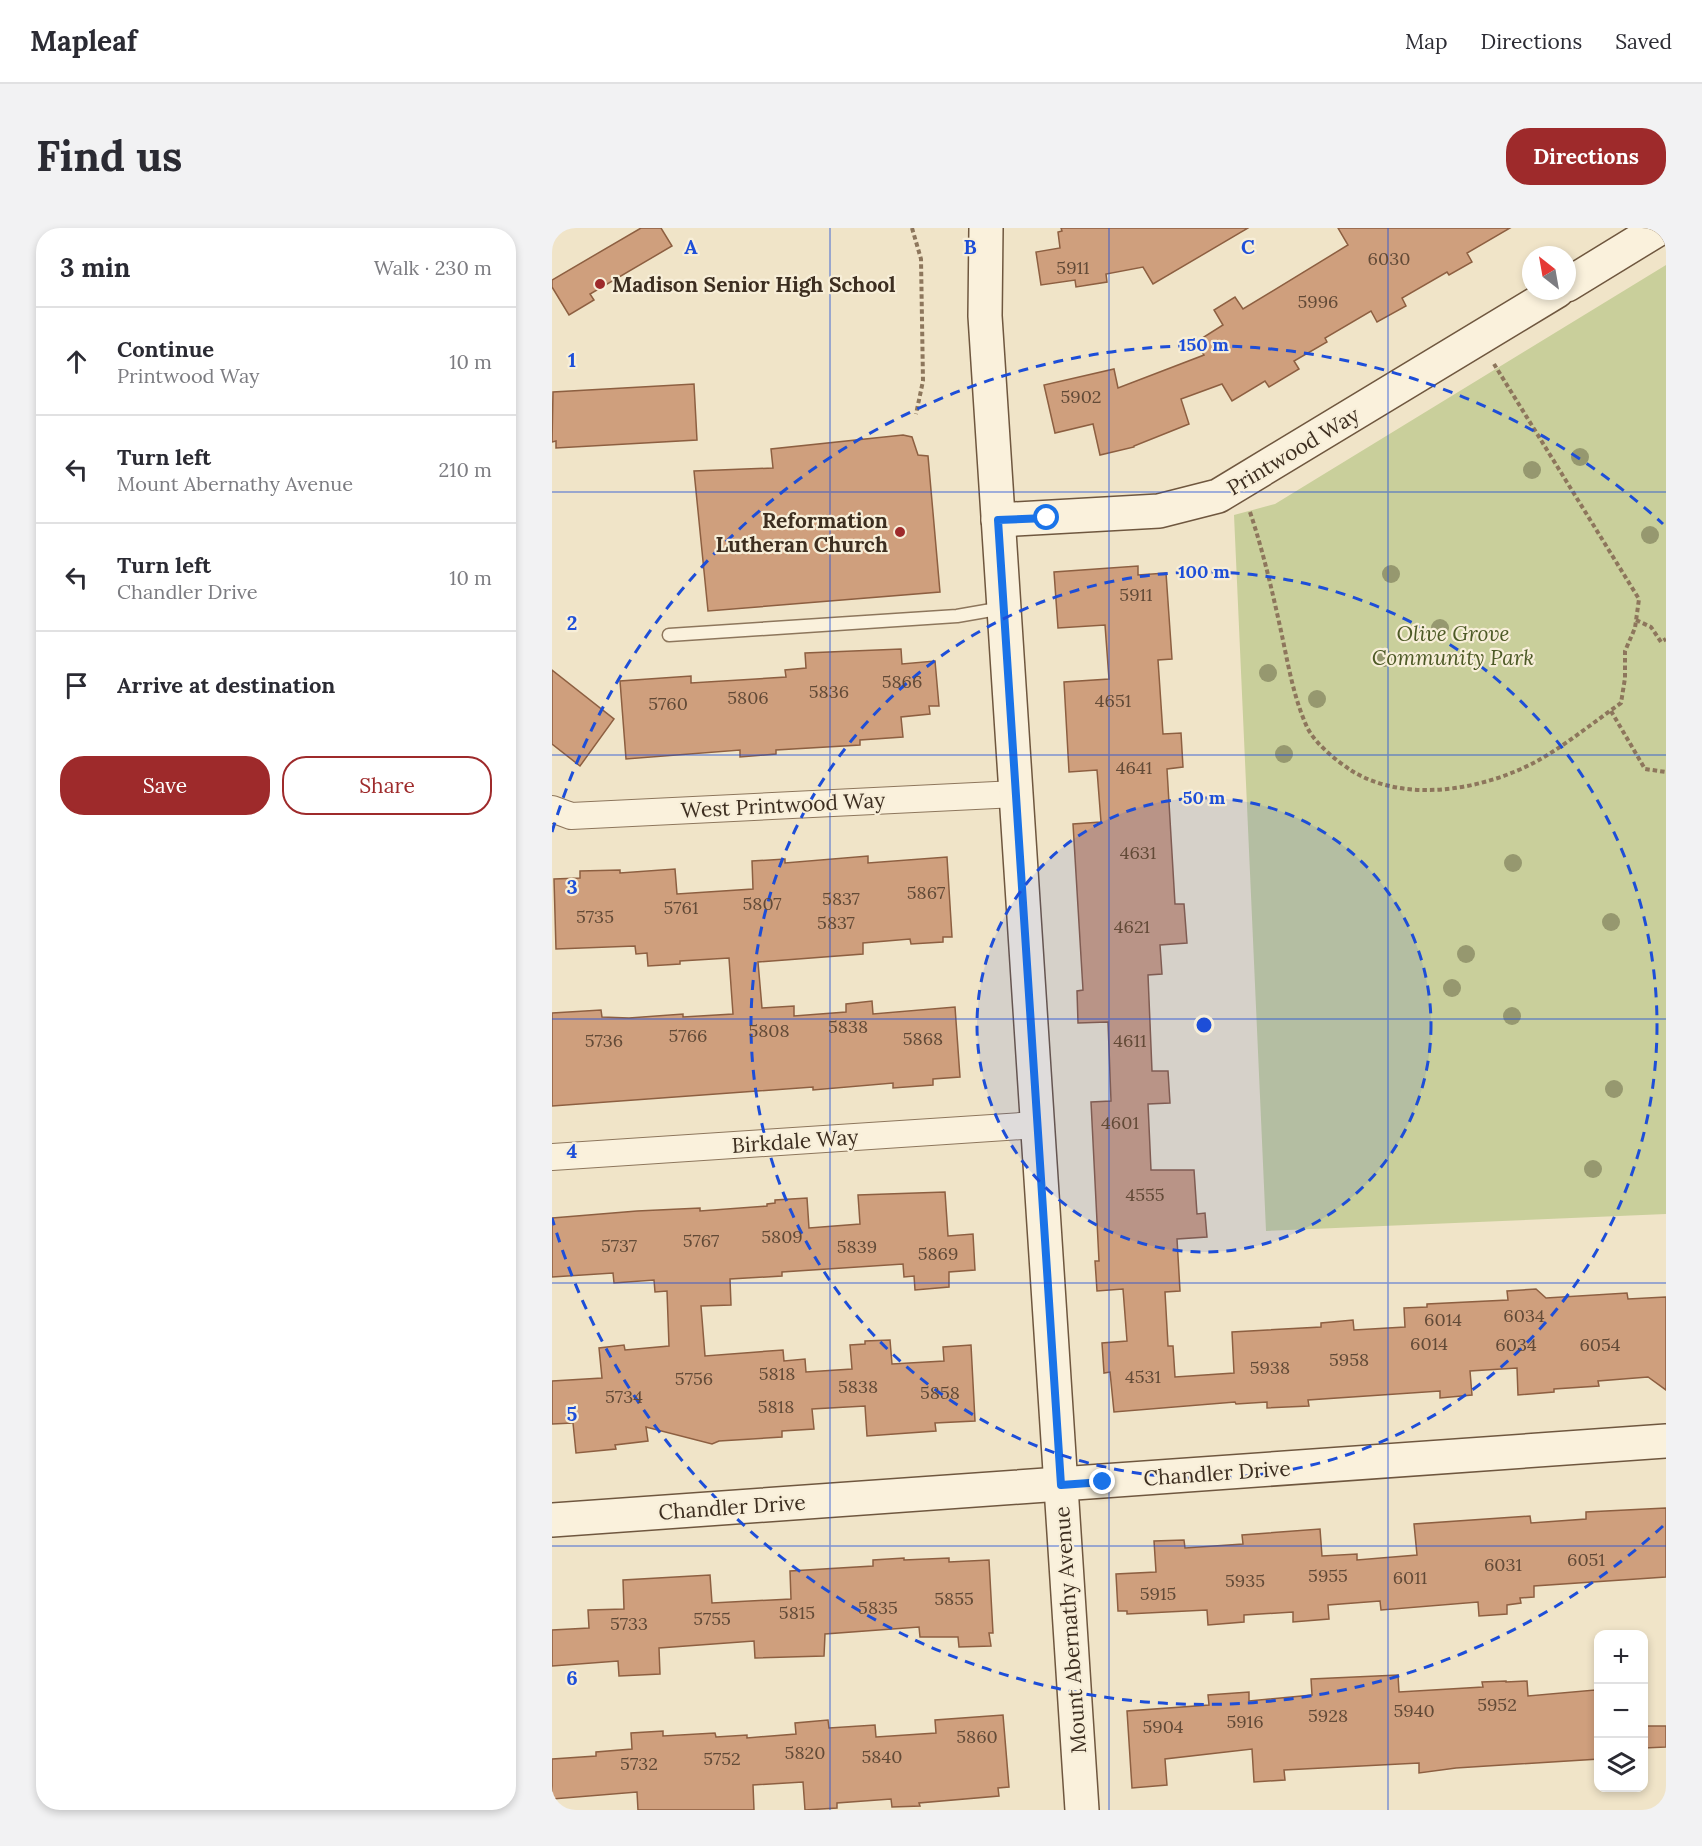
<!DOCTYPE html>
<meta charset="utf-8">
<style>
:root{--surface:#fff;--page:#f2f2f3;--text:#2b2b33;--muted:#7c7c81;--line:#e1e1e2;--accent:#9e2a2b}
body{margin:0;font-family:Lora,serif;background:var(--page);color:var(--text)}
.controls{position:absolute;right:18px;bottom:18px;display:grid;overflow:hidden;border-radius:12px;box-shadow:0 3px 9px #0003}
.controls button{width:54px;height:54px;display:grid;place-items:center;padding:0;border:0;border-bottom:2px solid var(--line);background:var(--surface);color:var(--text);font:30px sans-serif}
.compass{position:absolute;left:970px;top:18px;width:54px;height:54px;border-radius:50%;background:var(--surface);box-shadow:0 3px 9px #0003;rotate:329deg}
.stop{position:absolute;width:18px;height:18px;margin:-14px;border:4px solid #1a73e8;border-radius:50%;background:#fff}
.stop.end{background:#1a73e8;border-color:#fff;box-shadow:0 2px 6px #0008}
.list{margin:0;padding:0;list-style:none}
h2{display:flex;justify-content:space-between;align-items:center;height:78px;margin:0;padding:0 24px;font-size:26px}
h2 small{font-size:20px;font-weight:400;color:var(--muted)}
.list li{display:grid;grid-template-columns:39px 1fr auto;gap:18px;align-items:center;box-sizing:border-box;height:108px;padding:0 24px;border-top:2px solid var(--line)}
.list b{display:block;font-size:22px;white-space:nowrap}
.list p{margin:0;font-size:20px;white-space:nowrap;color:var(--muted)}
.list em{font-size:20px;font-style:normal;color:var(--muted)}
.actions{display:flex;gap:12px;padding:18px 24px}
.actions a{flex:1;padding:14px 0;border:2px solid var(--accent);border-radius:24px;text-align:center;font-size:21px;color:var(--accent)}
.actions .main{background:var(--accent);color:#fff}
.icon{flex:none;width:33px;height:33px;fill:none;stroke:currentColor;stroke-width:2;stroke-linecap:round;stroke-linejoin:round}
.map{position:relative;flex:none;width:1114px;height:1582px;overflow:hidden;border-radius:24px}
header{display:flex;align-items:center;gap:36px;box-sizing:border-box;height:84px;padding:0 30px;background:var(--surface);border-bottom:2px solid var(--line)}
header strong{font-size:28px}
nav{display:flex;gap:33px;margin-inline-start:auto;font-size:21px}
.intro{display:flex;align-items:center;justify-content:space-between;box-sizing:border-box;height:144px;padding:0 36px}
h1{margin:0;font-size:42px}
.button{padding:15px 27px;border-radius:24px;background:var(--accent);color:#fff;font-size:21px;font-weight:700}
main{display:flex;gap:36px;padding:0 36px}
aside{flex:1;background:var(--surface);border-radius:24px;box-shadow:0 3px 9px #0003}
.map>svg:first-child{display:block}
</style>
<header>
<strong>Mapleaf</strong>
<nav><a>Map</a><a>Directions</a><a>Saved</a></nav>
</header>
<div class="intro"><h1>Find us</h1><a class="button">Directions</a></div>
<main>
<aside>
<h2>3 min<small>Walk · 230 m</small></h2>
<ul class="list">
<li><svg class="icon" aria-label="ahead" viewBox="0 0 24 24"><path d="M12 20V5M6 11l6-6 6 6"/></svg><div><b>Continue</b><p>Printwood Way</p></div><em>10 m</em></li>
<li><svg class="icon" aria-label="left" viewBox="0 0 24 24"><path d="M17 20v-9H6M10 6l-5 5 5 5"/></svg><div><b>Turn left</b><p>Mount Abernathy Avenue</p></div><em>210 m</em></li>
<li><svg class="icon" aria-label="left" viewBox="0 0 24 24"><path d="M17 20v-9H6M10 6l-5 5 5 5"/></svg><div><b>Turn left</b><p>Chandler Drive</p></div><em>10 m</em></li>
<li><svg class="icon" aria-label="arrive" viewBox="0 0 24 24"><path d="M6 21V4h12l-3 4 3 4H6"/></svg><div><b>Arrive at destination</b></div></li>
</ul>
<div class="actions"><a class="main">Save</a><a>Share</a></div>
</aside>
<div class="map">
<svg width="1114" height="1582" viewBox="0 0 1114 1582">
<rect width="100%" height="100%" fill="#f0e4c8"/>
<!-- green -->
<polygon fill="#c9cf9b" points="1114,37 1114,986 714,1003 682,287 723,276"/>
<!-- building -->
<g fill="#cf9f7d" stroke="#8d5f41" stroke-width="1.5">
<polygon points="89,0 109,0 120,18 38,66 42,72 17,87 0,59 0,52"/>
<polygon points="509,0 696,0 601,56 591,39 554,46 555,54 524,59 523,52 489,57 484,24 508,20 506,4 510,3"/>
<polygon points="786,0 958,0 915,25 920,34 897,47 895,44 850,70 854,78 825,94 819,83 773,110 775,114 742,133 747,141 717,159 713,153 680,173 670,156 629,171 637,196 582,218 582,219 548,227 541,196 503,205 492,157 562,141 566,160 652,127 644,114 671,97 662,82 683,69 691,81 796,17"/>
<polygon points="142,156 145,212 4,220 4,213 0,214 1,164"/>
<polygon points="351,207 360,209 366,227 376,228 388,364 156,383 142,243 221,240 219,221"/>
<polygon points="586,338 586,347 614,345 620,431 606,432 611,506 629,505 631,539 615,541 623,676 632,676 635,715 608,717 610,746 596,747 600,843 616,843 618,875 596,876 599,942 642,942 645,986 653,985 655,1009 625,1011 628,1063 613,1064 616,1118 621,1118 623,1149 682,1145 680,1104 769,1099 769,1095 801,1092 802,1102 853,1099 852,1080 875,1079 875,1076 956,1072 955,1063 984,1061 994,1070 1075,1065 1076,1071 1114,1069 1114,1162 1096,1149 1046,1153 1047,1158 1002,1161 1002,1164 966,1167 965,1140 918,1143 920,1167 888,1170 888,1163 756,1172 757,1178 715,1180 715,1174 684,1176 683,1174 562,1184 558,1144 552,1145 550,1115 575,1113 571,1061 545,1063 543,1033 547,1033 539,874 559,873 556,794 526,795 525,763 531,762 521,596 549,594 545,542 517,544 512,454 557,451 553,397 506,400 502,344"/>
<polygon points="349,421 350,436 383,433 387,478 377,478 378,486 349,489 351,509 308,512 308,517 224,522 224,526 188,529 188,522 74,531 68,453 139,448 139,455 234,449 233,442 254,440 253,425"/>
<polygon points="0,442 62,491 28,538 0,516"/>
<polygon points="316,628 316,635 395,629 400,709 391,709 391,714 359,716 358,711 311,715 311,726 206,734 210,780 242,778 242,788 294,784 294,776 320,773 321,786 403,779 408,849 381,851 381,857 341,860 341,855 261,862 261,859 0,878 0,785 49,782 50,789 77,790 131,786 131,789 181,786 177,730 128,733 128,736 96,738 95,725 84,726 83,718 4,721 2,651 28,650 28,643 68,642 68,645 123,641 125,666 201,661 200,633 233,631 233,635"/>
<polygon points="393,964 396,1008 421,1006 423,1042 397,1044 397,1059 363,1062 362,1048 352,1049 351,1036 230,1044 230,1048 178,1051 179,1077 149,1078 153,1128 231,1122 232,1133 253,1131 254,1144 300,1141 298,1117 313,1116 313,1113 338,1112 340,1136 392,1133 391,1119 419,1117 423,1193 383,1195 384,1203 315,1208 313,1178 260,1181 262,1201 230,1203 230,1209 167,1213 160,1216 94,1199 96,1213 63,1217 64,1221 24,1225 21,1195 0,1196 0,1153 50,1150 47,1120 72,1117 73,1122 117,1118 115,1063 103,1064 102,1052 62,1055 61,1045 0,1049 0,990 85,983 148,980 148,983 215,978 215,976 223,975 223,972 255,970 257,1000 308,996 306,967"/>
<polygon points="1114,1280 1114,1349 982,1358 982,1369 968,1370 969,1375 955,1377 955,1386 927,1388 926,1374 829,1382 828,1373 776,1377 777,1391 741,1394 741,1384 692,1387 692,1394 656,1397 655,1382 575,1386 575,1383 566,1383 564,1346 604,1344 602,1313 632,1312 633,1320 691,1316 690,1307 768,1301 770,1328 805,1326 805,1332 865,1327 862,1296 978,1288 979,1295 1034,1291 1034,1284"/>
<polygon points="352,1330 352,1332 397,1330 397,1334 437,1332 441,1405 437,1405 439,1418 407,1419 406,1409 368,1409 367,1399 273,1406 272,1428 203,1430 202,1413 107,1420 108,1446 67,1448 66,1433 0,1438 0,1402 37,1400 36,1382 72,1381 71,1352 158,1347 160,1375 239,1371 238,1343 321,1338 321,1332"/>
<polygon points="846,1447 847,1464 931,1459 930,1454 954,1453 954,1454 975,1453 976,1468 1043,1462 1047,1498 1047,1531 904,1540 867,1545 867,1535 732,1542 733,1552 702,1554 700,1521 613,1531 615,1557 580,1560 575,1483 657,1477 656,1467 697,1464 697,1473 760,1467 759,1451"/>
<polygon points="451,1487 457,1559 446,1560 447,1568 367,1575 368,1578 340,1579 339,1571 285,1575 285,1580 253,1582 251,1554 201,1557 202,1582 86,1582 85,1564 0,1571 0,1531 44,1528 44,1524 80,1521 79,1505 111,1503 111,1508 163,1505 164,1509 195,1507 195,1510 244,1506 243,1495 276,1492 277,1500 323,1497 324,1509 384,1505 383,1492"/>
<polygon points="1092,1498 1114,1498 1114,1519 1092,1520"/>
</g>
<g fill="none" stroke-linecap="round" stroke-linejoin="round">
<!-- lane casing -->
<g stroke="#8d765c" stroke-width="15">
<polyline id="lane" points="117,407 405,388 451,380"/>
</g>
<!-- street casing -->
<g stroke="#8d765c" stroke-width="28">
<g id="street">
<polyline points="0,581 19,588 464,566"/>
<polyline points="0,929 485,897"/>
</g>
</g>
<!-- secondary casing -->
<g stroke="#6f573f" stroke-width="36">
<g id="secondary">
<polyline points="434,0 433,88 530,1582"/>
<polyline points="1015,57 1108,0"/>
<polyline points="446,292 607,283 666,268 1005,63"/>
<polyline points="0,1292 1114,1213"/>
</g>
</g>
<!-- path -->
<g stroke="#8d765c" stroke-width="4" stroke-dasharray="4.5 3" stroke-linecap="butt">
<polyline points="360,0 369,31 371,153 364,186"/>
<path d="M698,284C711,323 720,362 729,403C736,435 741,468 755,499C763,516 785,533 800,543C854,576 933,562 987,532C1015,516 1042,494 1069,475L1073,450V423L1083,400L1087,371L942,136"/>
<polyline points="1084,392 1099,399 1109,414 1114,411"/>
<polyline points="1059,483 1093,541 1114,544"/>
</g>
<!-- lane -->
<use href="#lane" stroke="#faf1dc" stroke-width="12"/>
<!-- street -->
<use href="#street" stroke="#faf1dc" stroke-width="26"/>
<!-- secondary -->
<use href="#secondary" stroke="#faf1dc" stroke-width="33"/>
</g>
<!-- trees -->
<g fill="#96986f">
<circle cx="1028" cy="229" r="9"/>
<circle cx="980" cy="242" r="9"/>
<circle cx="1098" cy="307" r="9"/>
<circle cx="839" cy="346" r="9"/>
<circle cx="888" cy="400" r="9"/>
<circle cx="832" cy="430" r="9"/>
<circle cx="716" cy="445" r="9"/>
<circle cx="765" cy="471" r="9"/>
<circle cx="732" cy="526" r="9"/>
<circle cx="961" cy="635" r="9"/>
<circle cx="1059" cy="694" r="9"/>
<circle cx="914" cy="726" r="9"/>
<circle cx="900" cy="760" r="9"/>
<circle cx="960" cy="788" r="9"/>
<circle cx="1062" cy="861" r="9"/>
<circle cx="1041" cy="941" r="9"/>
</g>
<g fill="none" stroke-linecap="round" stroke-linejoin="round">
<!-- route -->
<polyline stroke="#1a73e8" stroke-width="8" points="495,290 446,292 509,1257 551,1254"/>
</g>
<!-- grid -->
<path fill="none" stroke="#1d4ed8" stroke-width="1.5" stroke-opacity="0.55" d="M278,0V1582M557,0V1582M836,0V1582M0,264H1114M0,527H1114M0,791H1114M0,1055H1114M0,1318H1114"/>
<!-- distance rings -->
<circle cx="652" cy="797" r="227" fill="#1d4ed8" fill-opacity=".12"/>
<g fill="none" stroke="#1d4ed8" stroke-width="3" stroke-dasharray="10 8">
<circle cx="652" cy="797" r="227"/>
<circle cx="652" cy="797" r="453"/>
<path d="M1111 1298A680 680 0 0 1 0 990M0 604A680 680 0 0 1 1111 296"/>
</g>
<!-- markers -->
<g fill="#9e2a2b" stroke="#f7eed8" stroke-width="2">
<circle cx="48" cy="56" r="6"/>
<circle cx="348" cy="304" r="6"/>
</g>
<g text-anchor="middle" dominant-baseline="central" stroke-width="4.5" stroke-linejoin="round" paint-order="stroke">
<!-- number labels -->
<g font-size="18" fill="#624a37">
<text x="837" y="30">6030</text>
<text x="521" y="39">5911</text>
<text x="766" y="73">5996</text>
<text x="529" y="168">5902</text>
<text x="584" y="366">5911</text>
<text x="350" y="453">5866</text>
<text x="277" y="463">5836</text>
<text x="196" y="469">5806</text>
<text x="561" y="472">4651</text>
<text x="116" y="475">5760</text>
<text x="582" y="539">4641</text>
<text x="586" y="624">4631</text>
<text x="374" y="664">5867</text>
<text x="289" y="670">5837</text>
<text x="210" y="675">5807</text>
<text x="129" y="679">5761</text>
<text x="43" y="688">5735</text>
<text x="284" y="694">5837</text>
<text x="580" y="698">4621</text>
<text x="296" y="798">5838</text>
<text x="217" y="802">5808</text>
<text x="136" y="807">5766</text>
<text x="371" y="810">5868</text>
<text x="52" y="812">5736</text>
<text x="578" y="812">4611</text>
<text x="568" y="894">4601</text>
<text x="593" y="966">4555</text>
<text x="230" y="1008">5809</text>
<text x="149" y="1012">5767</text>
<text x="67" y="1017">5737</text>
<text x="305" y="1018">5839</text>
<text x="386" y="1025">5869</text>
<text x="972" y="1087">6034</text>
<text x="891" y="1091">6014</text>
<text x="877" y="1115">6014</text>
<text x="964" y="1116">6034</text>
<text x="1048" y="1116">6054</text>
<text x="797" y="1131">5958</text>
<text x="718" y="1139">5938</text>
<text x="225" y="1145">5818</text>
<text x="591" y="1148">4531</text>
<text x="142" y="1150">5756</text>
<text x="306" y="1158">5838</text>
<text x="388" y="1164">5858</text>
<text x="72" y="1168">5734</text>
<text x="224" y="1178">5818</text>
<text x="1034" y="1331">6051</text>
<text x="951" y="1336">6031</text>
<text x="776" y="1347">5955</text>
<text x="858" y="1349">6011</text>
<text x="693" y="1352">5935</text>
<text x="606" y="1365">5915</text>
<text x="402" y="1370">5855</text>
<text x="326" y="1379">5835</text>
<text x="245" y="1384">5815</text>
<text x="160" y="1390">5755</text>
<text x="77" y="1395">5733</text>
<text x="945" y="1476">5952</text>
<text x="862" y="1482">5940</text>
<text x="776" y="1487">5928</text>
<text x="693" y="1493">5916</text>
<text x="611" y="1498">5904</text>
<text x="425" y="1508">5860</text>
<text x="253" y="1524">5820</text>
<text x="330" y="1528">5840</text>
<text x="170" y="1530">5752</text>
<text x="87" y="1535">5732</text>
</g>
<!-- poi labels -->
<g font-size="21" font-weight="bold" fill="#3d2e20" stroke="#f7eed8" text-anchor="start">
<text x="60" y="56">Madison Senior High School</text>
<text x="336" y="292" text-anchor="end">Reformation<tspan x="336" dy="24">Lutheran Church</tspan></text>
</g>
<!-- street labels -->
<g font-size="21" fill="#3d2e20" stroke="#f7eed8">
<text transform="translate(741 223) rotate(-31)">Printwood Way</text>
<text transform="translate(231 577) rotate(-3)">West Printwood Way</text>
<text transform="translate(243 913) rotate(-4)">Birkdale Way</text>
<text transform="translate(665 1245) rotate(-4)">Chandler Drive</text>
<text transform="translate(180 1279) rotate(-4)">Chandler Drive</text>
<text transform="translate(518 1402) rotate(-94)">Mount Abernathy Avenue</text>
</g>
<!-- park labels -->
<g font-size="21" font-style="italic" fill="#4d5a26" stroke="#f7eed8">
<text x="901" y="405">Olive Grove<tspan x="901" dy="24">Community Park</tspan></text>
</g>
</g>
<g font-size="20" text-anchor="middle" font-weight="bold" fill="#1d4ed8" stroke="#f7eed8" stroke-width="4.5" stroke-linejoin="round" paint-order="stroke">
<text x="139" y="26">A</text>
<text x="418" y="26">B</text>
<text x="696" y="26">C</text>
<text x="20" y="139">1</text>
<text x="20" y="402">2</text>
<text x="20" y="666">3</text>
<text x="20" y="930">4</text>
<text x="20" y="1193">5</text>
<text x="20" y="1457">6</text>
</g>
<circle cx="652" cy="797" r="9" fill="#1d4ed8" stroke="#f7eed8" stroke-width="3"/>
<g font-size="18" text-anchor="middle" font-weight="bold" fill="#1d4ed8" stroke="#f7eed8" stroke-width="4.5" stroke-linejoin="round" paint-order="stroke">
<text x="652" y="123">150 m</text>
<text x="652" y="350">100 m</text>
<text x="652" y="576">50 m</text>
</g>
</svg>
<div class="controls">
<button>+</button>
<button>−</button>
<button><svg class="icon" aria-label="layers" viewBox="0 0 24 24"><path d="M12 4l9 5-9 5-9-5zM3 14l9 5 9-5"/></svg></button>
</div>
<svg class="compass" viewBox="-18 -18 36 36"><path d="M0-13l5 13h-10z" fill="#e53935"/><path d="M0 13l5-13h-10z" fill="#7c7c81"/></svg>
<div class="stop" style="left:495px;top:290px"></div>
<div class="stop end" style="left:551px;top:1254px"></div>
</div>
</main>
